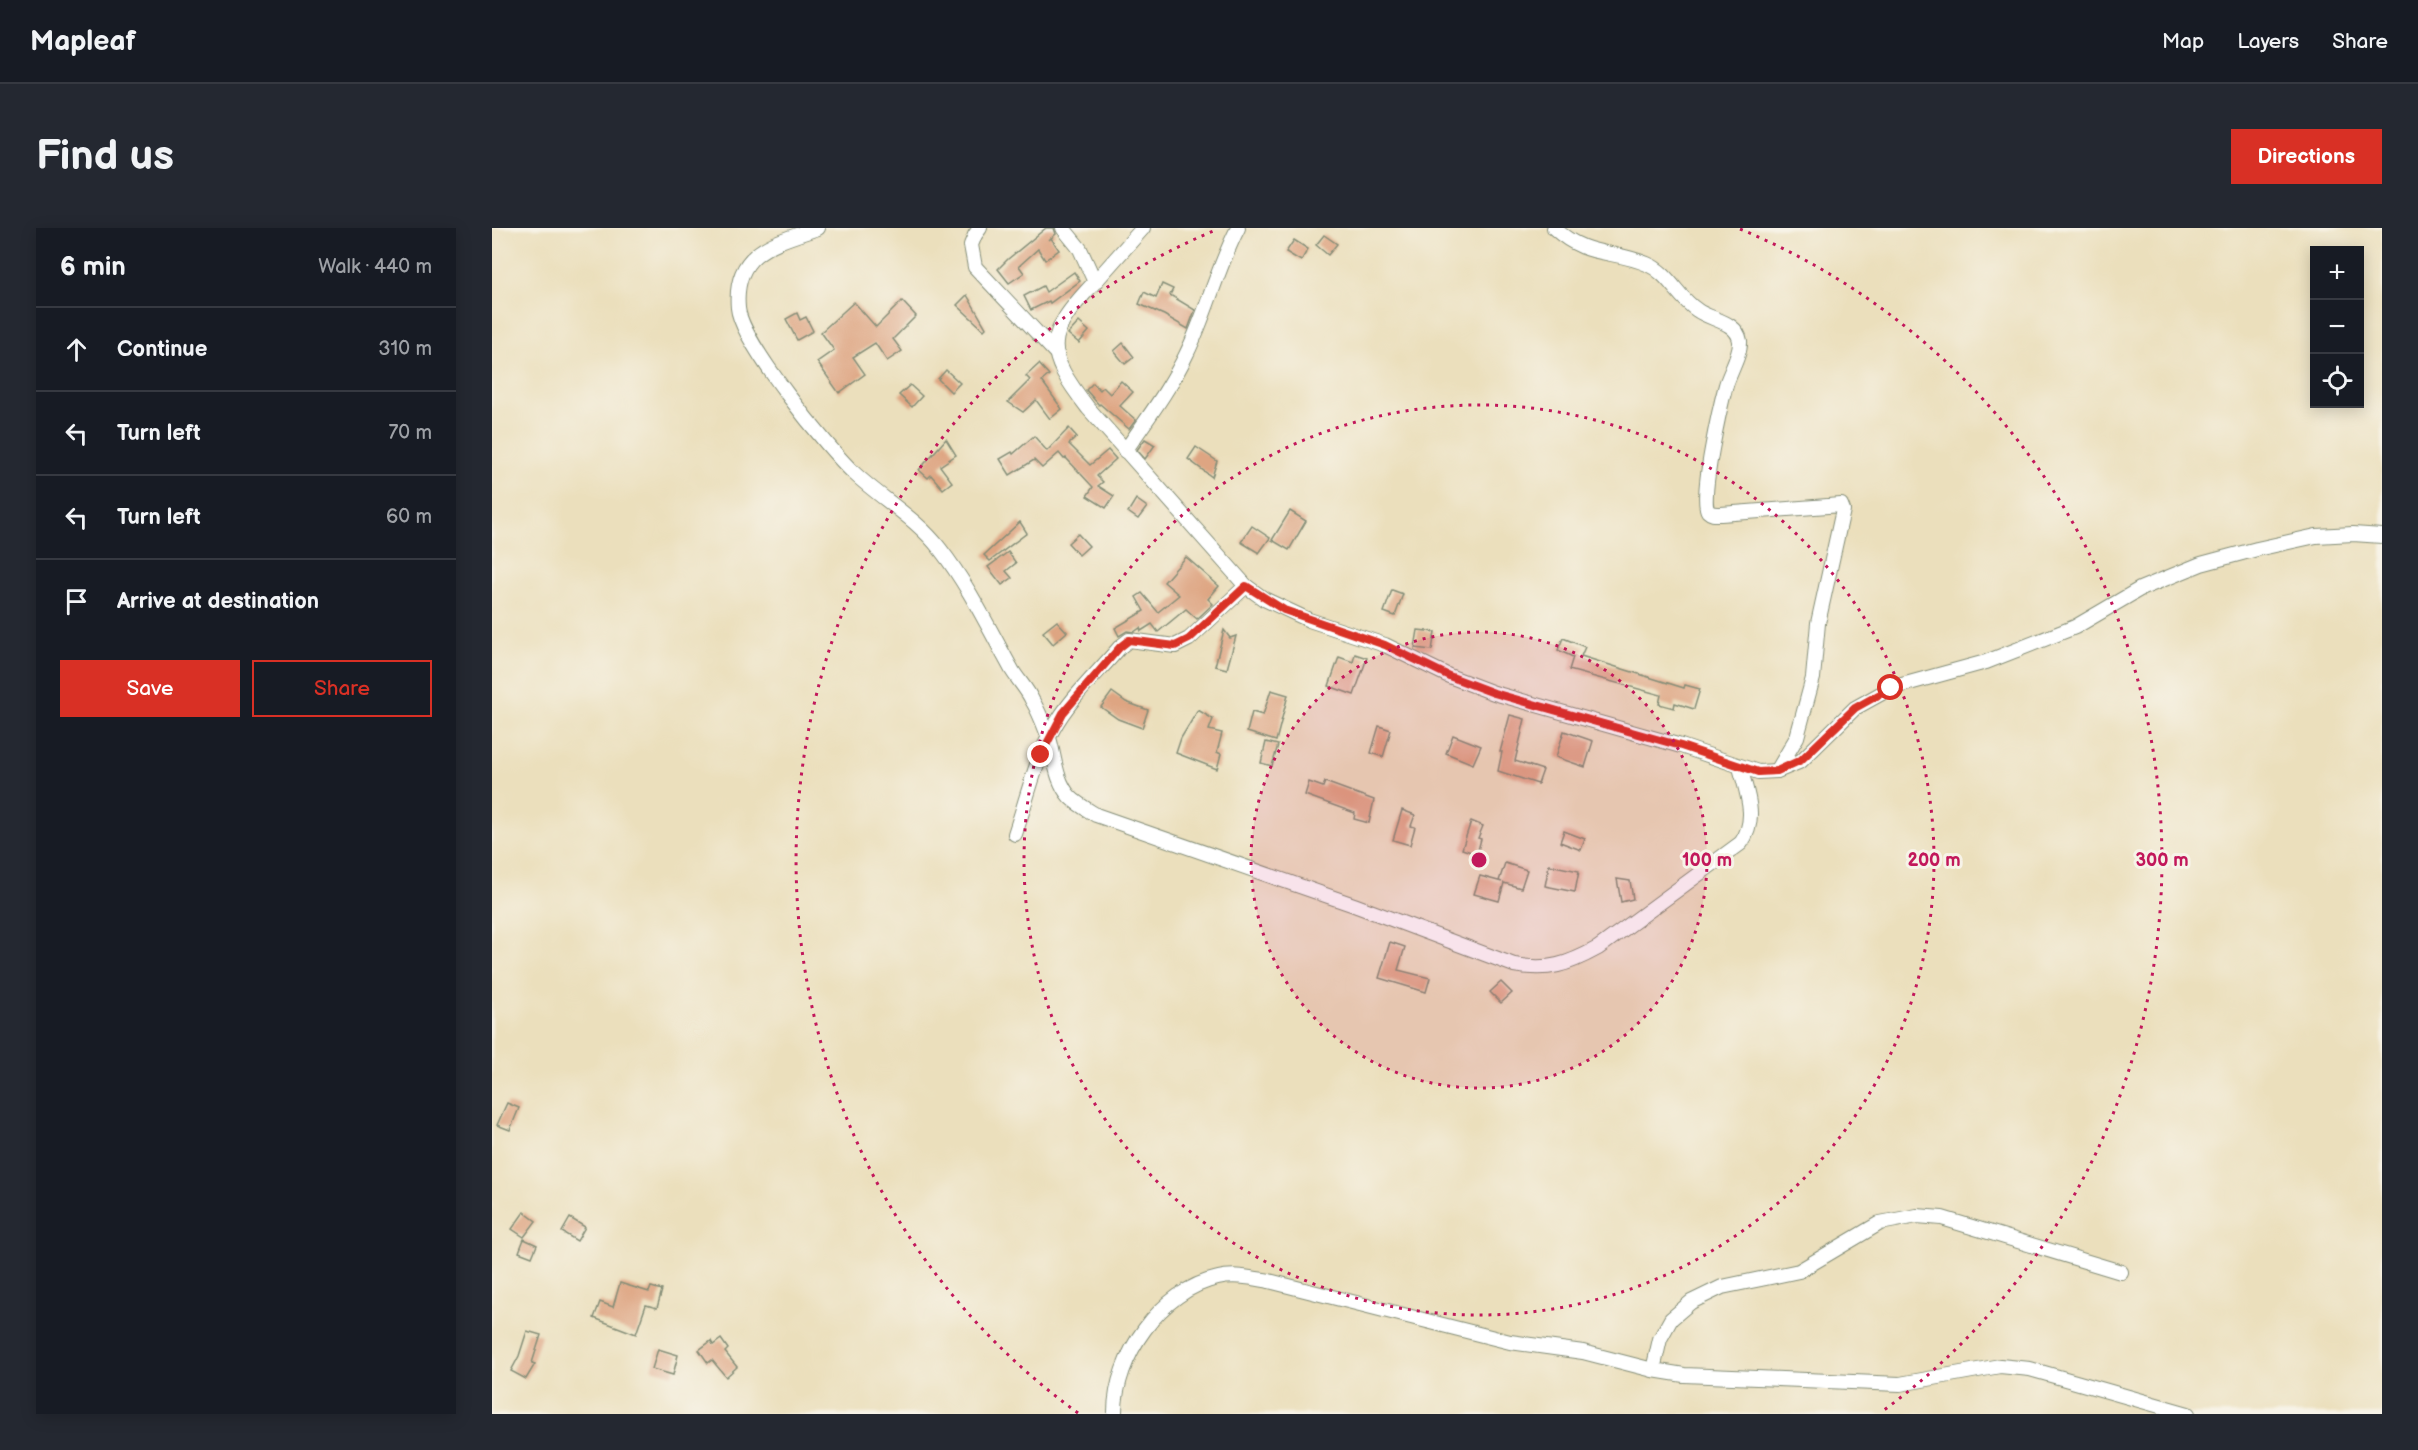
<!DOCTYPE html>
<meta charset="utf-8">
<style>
:root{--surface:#171b24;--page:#242831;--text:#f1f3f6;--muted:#9ea1a6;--line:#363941;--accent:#d93025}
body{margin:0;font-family:"Balsamiq Sans",sans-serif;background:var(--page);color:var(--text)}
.controls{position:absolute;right:18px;top:18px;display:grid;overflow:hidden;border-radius:0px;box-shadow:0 3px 15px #0003}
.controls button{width:54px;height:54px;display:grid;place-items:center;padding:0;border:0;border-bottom:2px solid var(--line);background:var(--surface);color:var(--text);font:30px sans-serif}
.stop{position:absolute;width:18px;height:18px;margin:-14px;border:4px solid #d93025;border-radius:50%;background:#fff}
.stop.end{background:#d93025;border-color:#fff;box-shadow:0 2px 6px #0008}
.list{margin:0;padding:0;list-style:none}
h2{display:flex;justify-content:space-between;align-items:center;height:78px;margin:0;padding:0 24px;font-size:26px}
h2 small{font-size:20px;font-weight:400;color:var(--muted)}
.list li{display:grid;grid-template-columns:39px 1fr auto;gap:18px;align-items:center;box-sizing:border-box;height:84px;padding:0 24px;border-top:2px solid var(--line)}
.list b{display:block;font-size:22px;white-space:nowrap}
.list em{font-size:20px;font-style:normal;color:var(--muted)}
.actions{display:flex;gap:12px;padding:18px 24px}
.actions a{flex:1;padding:14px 0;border:2px solid var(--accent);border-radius:0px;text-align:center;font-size:21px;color:var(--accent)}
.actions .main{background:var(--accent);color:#fff}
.icon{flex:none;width:33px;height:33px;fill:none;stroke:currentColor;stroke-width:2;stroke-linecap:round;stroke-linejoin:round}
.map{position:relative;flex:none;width:1890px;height:1186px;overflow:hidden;border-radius:0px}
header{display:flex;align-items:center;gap:36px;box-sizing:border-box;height:84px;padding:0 30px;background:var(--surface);border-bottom:2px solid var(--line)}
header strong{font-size:28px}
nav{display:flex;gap:33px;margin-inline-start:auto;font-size:21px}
.intro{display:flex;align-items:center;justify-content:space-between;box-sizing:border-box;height:144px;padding:0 36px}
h1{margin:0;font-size:42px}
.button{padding:15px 27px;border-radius:0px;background:var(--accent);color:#fff;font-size:21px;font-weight:700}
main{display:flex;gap:36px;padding:0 36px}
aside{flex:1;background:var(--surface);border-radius:0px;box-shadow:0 3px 15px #0003}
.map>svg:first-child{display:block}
</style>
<header>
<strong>Mapleaf</strong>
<nav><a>Map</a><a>Layers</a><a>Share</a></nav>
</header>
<div class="intro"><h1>Find us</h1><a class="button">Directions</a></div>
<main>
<aside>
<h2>6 min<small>Walk · 440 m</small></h2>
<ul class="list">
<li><svg class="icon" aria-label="ahead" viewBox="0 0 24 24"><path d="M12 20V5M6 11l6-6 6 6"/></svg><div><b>Continue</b></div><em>310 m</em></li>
<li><svg class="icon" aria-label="left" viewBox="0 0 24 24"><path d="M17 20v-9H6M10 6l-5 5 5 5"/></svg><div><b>Turn left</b></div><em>70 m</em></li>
<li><svg class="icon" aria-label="left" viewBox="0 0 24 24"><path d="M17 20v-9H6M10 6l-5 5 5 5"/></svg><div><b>Turn left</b></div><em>60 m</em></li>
<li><svg class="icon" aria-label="arrive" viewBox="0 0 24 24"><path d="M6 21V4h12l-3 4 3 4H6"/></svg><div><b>Arrive at destination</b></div></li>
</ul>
<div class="actions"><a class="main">Save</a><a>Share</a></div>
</aside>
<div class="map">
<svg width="1890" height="1186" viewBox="0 0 1890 1186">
<rect width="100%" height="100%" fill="#f7f3e8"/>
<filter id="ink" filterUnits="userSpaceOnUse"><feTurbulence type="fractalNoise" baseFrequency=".0167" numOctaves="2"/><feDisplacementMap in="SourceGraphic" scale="12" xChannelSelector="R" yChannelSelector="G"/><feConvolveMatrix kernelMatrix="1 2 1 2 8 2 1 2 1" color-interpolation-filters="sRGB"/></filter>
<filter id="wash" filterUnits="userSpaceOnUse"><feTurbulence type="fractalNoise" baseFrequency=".008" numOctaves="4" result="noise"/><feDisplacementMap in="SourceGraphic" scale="24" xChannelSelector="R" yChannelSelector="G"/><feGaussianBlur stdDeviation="1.35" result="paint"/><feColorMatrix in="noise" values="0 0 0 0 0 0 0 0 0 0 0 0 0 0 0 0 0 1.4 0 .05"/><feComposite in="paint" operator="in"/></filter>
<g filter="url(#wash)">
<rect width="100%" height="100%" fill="#ebdfbc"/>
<g id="blocks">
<!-- building -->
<g fill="#dea582">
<polygon points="554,0 562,0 564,6 557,12 559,10 567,22 553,32 546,21 527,38 532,45 517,55 506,41 516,31"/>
<polygon points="832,7 845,16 836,27 824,17"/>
<polygon points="802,12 816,21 809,33 794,24"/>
<polygon points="582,44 588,53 558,75 557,73 539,82 532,68 551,58 554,64"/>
<polygon points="670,56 681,61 678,67 703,82 696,101 672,87 647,76 652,64 664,70"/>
<polygon points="475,67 494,100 492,102 465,77"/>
<polygon points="410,73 424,88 401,111 410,123 395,133 383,115 361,129 373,146 347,165 325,134 342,122 329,104 362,74 384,99"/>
<polygon points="305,85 308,92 314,89 321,103 305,112 294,91"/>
<polygon points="587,94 597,103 587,115 576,106"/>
<polygon points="631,115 642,129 633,136 622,123"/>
<polygon points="547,136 557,147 550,153 570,181 558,191 544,172 531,184 516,174 538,152 534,148"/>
<polygon points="454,142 468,155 459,164 446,151"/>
<polygon points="629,153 641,164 628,178 644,192 637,201 608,176 607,177 594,162 601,155 608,162 611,159 618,166"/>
<polygon points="418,157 430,168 420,179 407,167"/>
<polygon points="577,200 585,209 577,216 598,237 616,222 624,231 605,248 611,254 606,258 622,268 614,280 595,268 601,259 574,230 572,231 567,225 550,240 542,232 518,247 508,231 520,224 521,226 542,208 555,223"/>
<polygon points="454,211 464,227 448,238 460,254 451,261 439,247 436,250 427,242"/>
<polygon points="653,211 663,217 653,231 645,222"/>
<polygon points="704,219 725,233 720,249 696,231"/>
<polygon points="644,271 655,279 646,291 636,284"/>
<polygon points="798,283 814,293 797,322 780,312"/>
<polygon points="528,294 535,305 498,333 492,327"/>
<polygon points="760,298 778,310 767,325 749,314"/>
<polygon points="586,306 597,318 587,327 576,315"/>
<polygon points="516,324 524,335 514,343 520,350 510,357 496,339"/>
<polygon points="694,329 727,358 716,371 721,376 705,391 694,381 666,404 660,396 649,403 648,400 642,404 635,403 627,408 623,400 652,383 644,369 650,365 666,384 687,367 672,354"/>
<polygon points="900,362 911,366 903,388 892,384"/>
<polygon points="565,393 575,404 561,416 551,404"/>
<polygon points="732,402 738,410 744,408 735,441 723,438"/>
<polygon points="926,402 943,404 940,422 923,420"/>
<polygon points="1071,410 1093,419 1089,428 1192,460 1193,457 1208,461 1202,481 1183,475 1182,480 1167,476 1169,467 1077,442 1081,429 1066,422"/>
<polygon points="863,426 875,430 862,467 837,458 847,429 861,434"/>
<polygon points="779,462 796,467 784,513 755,504 760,484 771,487"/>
<polygon points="620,464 634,474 656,482 650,500 626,491 609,479"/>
<polygon points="706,482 721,491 717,502 730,505 725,524 729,526 725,541 684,525 689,510"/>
<polygon points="1018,487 1033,491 1023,533 1051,542 1046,556 1006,543 1010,524 1008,524"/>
<polygon points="887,498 899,502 891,529 879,525"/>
<polygon points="1072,503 1101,513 1093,539 1064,529"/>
<polygon points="961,507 989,518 981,536 954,525"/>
<polygon points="774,514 786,517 780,538 769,535"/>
<polygon points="817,554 831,559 833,554 882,572 877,595 862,591 863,585 813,567"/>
<polygon points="910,582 923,587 919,598 923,599 918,617 901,612"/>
<polygon points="979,593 991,598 986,610 989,611 985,626 970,621"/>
<polygon points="1072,603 1093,611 1089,622 1068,614"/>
<polygon points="1013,635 1035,642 1029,660 1012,655 1007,673 982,666 988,648 1010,654 1007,653"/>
<polygon points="1057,637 1087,643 1083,664 1053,658"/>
<polygon points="1125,651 1138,653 1141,671 1129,674"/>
<polygon points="898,714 913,719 906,742 938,750 934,764 887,750"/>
<polygon points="1009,754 1020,765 1009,775 998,764"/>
<polygon points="15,875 27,880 18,902 5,897"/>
<polygon points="32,984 44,993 32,1009 20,1001"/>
<polygon points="78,990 93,999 85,1013 70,1004"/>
<polygon points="32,1011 45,1017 40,1029 27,1024"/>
<polygon points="128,1055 157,1064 159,1059 170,1062 165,1080 154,1077 144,1106 102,1090 108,1074 121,1079"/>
<polygon points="35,1103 49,1107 40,1135 43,1136 34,1151 19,1143 27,1128"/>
<polygon points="229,1111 236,1121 233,1124 245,1139 234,1149 220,1132 216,1135 207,1122 219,1113 221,1117"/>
<polygon points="166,1121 186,1127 181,1147 160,1141"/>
</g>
</g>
</g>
<g filter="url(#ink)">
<use href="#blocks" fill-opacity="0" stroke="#858e78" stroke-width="1.5"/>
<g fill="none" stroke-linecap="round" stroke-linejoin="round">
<!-- street casing -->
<g stroke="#858e78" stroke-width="16">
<g id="street">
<path d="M326,0C282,15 241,23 246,80C249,114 336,221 363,246C390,271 425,291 448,321C477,358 497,401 520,442C526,452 535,461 540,472C547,483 552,497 557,510C563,529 563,552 578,569C585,576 596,582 604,587L862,677L1022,737C1057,743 1075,737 1106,720L1249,615C1266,591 1255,566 1248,539"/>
<polyline points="488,0 483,7 479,17 483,39 565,126"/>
<polyline points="571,0 588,21 603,54"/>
<path d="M651,0C635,18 618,37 602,55C552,108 552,123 596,180L754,358L772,371L817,392L893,417L957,448L1002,465L1189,518L1266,544L1285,543L1309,533L1363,480L1399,460L1494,434L1583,399L1648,361L1709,336L1765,321L1824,308L1861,306L1890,308"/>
<path d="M1062,0C1094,30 1120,21 1155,36C1177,45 1186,70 1205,82C1218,92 1245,93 1248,113C1249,126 1238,144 1234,157C1229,175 1207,271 1216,283C1220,287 1224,286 1229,286L1349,277L1351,282L1326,395L1321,450L1305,509L1285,543"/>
<path d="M633,223C655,191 679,159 695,125C715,84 725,40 746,0"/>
<path d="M523,606C535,571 543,533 561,501C578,470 606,445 628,419L637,412L683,418L697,411L754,358"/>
<polyline points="1161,1142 1168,1111 1179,1091 1199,1074 1230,1059 1307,1043 1388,995 1425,988 1450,990 1629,1044"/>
<path d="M623,1186C622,1129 669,1062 726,1050C743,1046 760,1050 777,1053L1018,1114L1091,1124L1161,1142L1192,1147L1408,1156L1508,1138L1538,1141L1696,1186"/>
</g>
</g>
<!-- street -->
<use href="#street" stroke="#fff" stroke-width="14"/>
</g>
</g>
<g fill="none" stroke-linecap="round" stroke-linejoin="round" filter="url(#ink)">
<!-- route -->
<polyline stroke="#d93025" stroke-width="8" points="549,527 571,485 628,419 637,412 683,418 697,411 754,358 792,382 893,417 957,448 1002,465 1189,518 1266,544 1285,543 1309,532 1363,480 1399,460"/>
</g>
<!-- distance rings -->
<circle cx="987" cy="632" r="228" fill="#c2185b" fill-opacity=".12"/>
<g fill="none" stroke="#c2185b" stroke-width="3" stroke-dasharray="3 6">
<circle cx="987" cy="632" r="228"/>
<circle cx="987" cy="632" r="455"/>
<path d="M586 1185A683 683 0 0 1 726 1M1248 1A683 683 0 0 1 1388 1185"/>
</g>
<circle cx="987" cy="632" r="9" fill="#c2185b" stroke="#f7f3e8" stroke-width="3"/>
<g font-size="18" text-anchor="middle" font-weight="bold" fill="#c2185b" stroke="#f7f3e8" stroke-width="6" stroke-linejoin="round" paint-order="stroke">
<text x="1215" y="638">100 m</text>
<text x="1442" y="638">200 m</text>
<text x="1670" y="638">300 m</text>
</g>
</svg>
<div class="controls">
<button>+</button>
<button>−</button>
<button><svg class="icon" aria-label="locate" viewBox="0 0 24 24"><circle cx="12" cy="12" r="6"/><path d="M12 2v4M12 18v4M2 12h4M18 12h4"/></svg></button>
</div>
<div class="stop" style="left:1399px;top:460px"></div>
<div class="stop end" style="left:549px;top:527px"></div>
</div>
</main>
